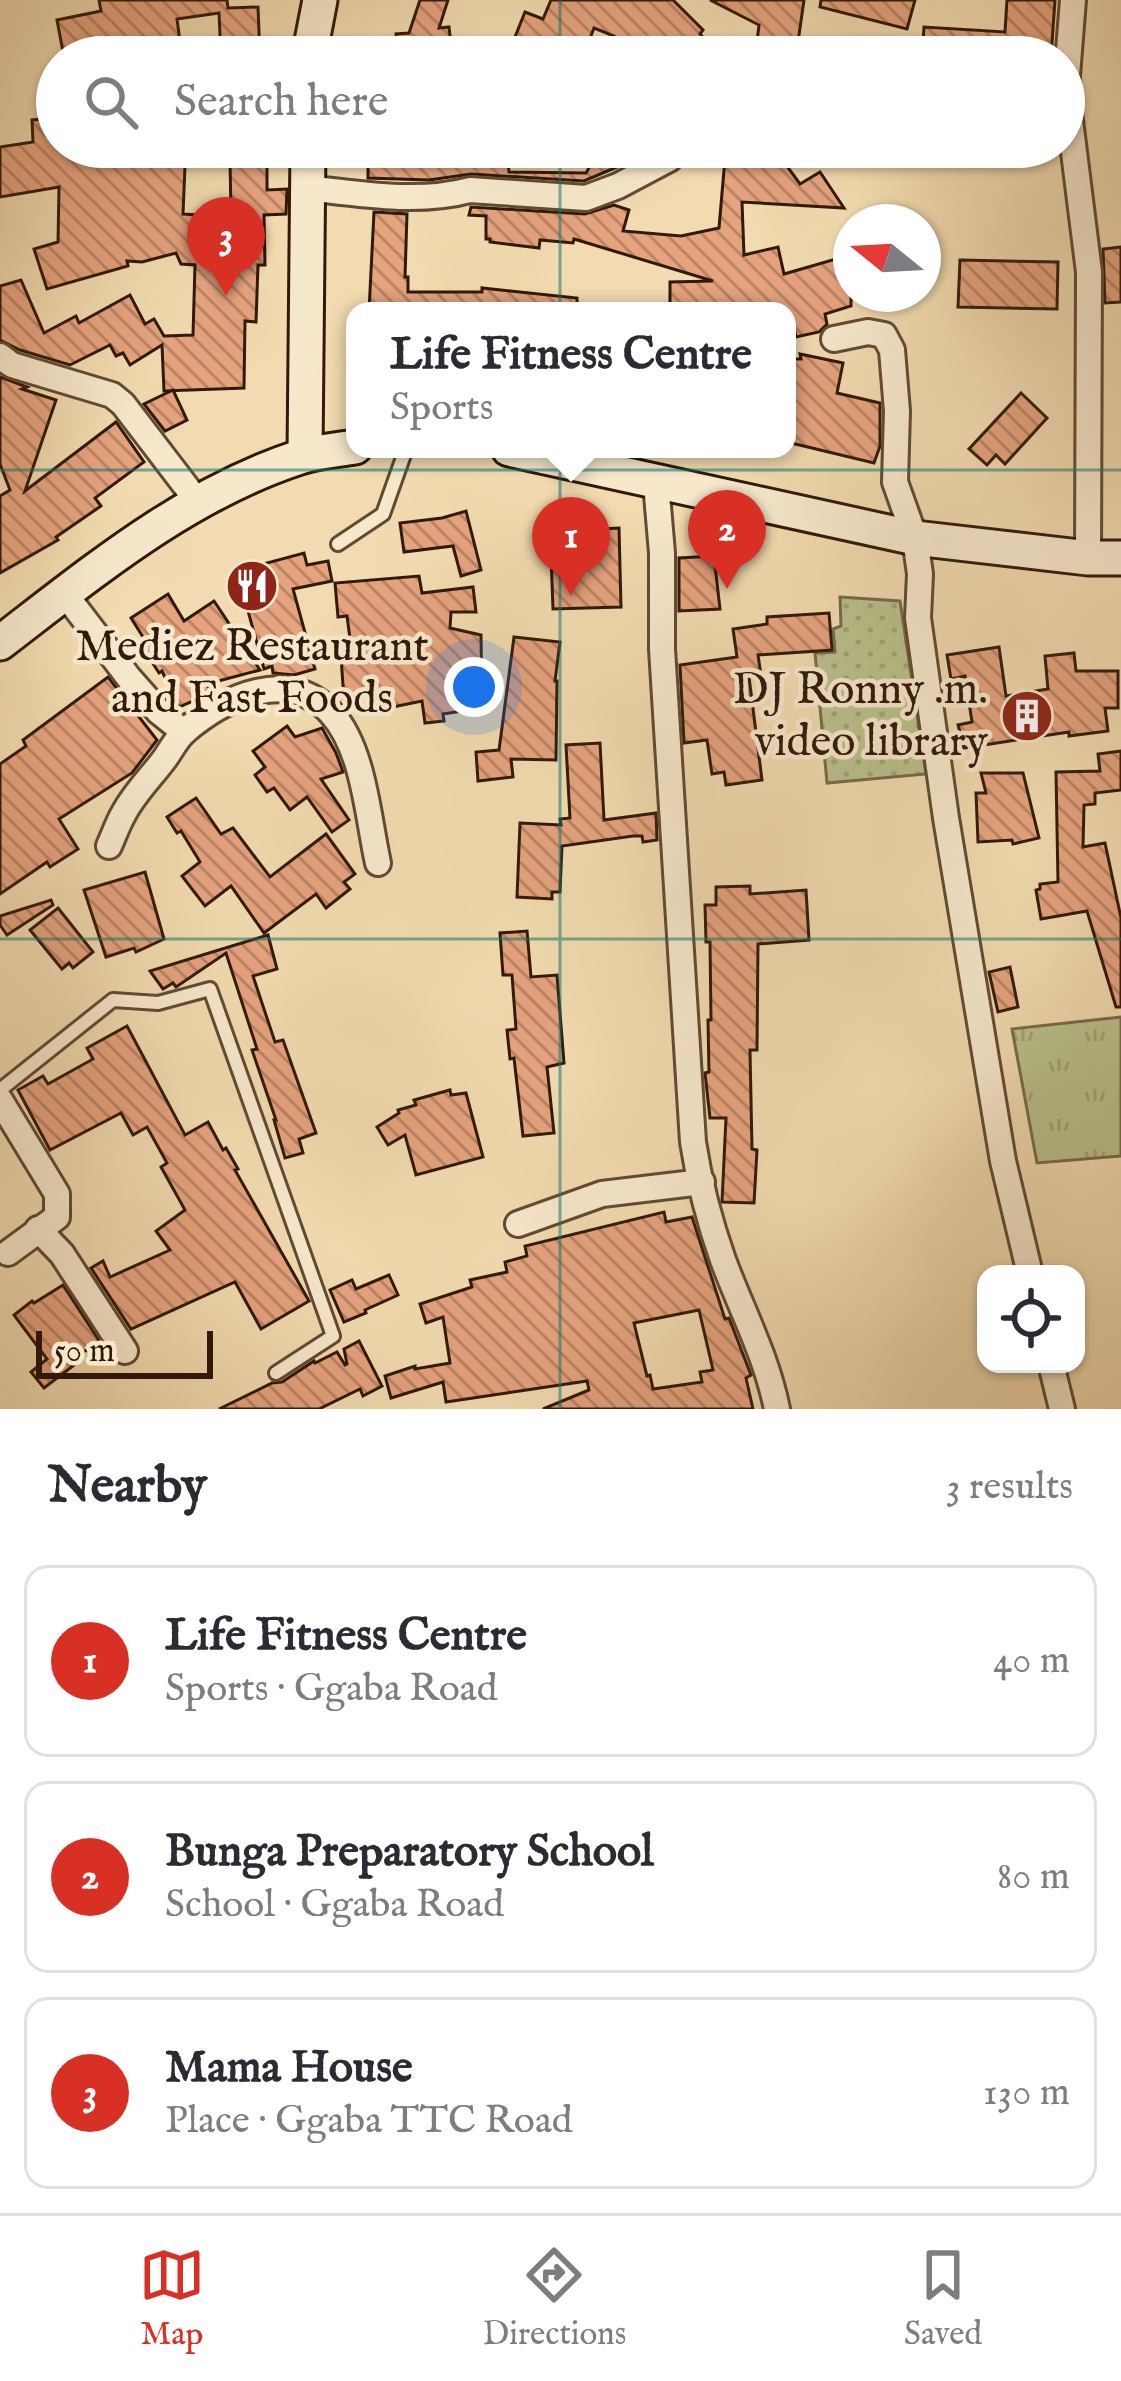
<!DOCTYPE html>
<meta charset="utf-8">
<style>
:root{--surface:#fff;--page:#f2f2f3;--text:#2b2b33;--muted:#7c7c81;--line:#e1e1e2;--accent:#d93025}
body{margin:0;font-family:"IM FELL English",serif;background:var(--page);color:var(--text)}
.controls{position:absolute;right:36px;bottom:36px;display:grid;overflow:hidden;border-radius:24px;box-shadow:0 3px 9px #0004}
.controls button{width:108px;height:108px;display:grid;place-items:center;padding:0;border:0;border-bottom:3px solid var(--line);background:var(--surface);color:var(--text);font:60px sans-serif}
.compass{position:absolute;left:833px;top:204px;width:108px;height:108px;border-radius:50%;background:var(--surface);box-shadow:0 3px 9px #0004;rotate:288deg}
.scale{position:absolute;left:36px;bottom:30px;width:177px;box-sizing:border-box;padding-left:12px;border:6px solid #31190b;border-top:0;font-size:33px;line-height:42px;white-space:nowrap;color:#31190b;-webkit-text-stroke:9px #f7e8cc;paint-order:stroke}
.you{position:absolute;left:474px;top:687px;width:42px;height:42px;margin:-30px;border:9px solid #fff;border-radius:50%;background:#1a73e8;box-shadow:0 0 0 18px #1a73e833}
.badge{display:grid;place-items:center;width:78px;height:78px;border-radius:50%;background:var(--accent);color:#fff;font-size:39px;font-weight:700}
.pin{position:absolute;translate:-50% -99px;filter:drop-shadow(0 3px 6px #0008)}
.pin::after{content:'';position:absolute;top:63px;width:42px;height:36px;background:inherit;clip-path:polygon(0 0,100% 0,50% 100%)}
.popup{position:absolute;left:346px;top:302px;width:450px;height:156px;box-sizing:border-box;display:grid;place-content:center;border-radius:24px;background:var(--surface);filter:drop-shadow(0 3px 9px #0005);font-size:39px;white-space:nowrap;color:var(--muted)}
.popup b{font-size:45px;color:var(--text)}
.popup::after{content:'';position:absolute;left:50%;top:100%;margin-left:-24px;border:24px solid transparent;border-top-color:var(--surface)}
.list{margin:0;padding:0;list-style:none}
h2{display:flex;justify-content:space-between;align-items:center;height:156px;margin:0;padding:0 48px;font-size:51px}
h2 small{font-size:39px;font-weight:400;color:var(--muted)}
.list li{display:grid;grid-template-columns:78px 1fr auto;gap:36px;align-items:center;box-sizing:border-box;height:192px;margin:0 24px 24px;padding:0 24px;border:3px solid var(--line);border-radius:24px}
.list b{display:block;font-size:45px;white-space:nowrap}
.list p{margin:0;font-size:39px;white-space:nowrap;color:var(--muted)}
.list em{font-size:39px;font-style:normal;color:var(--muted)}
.icon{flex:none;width:66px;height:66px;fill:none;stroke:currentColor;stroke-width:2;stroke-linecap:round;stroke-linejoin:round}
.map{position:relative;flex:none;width:1121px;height:1409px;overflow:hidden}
.search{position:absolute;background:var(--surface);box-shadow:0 3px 9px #0004;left:36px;right:36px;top:36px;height:132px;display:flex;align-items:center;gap:30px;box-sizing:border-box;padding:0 42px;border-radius:66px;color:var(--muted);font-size:45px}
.sheet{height:804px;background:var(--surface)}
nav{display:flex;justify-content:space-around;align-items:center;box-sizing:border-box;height:168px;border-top:3px solid var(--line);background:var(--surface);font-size:33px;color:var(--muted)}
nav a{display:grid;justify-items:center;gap:6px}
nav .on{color:var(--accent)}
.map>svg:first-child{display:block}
</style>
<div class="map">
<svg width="1121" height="1409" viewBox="0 0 1121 1409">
<defs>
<pattern id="grass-dots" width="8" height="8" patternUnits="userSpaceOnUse" patternTransform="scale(3)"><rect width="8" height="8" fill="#b9c08c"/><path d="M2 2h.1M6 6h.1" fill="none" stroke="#a0a477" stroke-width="1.8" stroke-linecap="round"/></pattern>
<pattern id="park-tufts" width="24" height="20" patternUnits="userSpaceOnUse" patternTransform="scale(3)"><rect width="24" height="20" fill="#b9c08c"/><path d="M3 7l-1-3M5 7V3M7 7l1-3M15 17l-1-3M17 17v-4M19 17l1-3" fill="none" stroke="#a0a477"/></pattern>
<pattern id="building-back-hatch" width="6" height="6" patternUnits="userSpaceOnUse" patternTransform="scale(3)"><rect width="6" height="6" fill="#e5a37e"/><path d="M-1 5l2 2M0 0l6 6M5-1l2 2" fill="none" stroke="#ba8465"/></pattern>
</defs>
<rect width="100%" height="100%" fill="#f2dbb0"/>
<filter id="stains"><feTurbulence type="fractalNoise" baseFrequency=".00167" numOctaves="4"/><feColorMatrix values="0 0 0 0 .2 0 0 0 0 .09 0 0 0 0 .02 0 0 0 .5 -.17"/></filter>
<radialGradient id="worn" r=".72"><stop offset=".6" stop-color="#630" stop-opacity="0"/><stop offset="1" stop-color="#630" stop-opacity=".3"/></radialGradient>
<!-- grass -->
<polygon fill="url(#grass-dots)" stroke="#756c4c" stroke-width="3" points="840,597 900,601 926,774 827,783 815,653 835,652 833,629 841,626"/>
<!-- park -->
<polygon fill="url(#park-tufts)" stroke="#756c4c" stroke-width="3" points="1121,1017 1121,1156 1037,1163 1012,1029"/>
<!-- building -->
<g fill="url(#building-back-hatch)" stroke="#31190b" stroke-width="3" fill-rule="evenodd">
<polygon points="99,0 227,0 228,8 258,7 260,57 221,57 219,13 177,19 182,57 110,57 107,43 63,52 57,20 101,11"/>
<polygon points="420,0 448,0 439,28 449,27 452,53 397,56 396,34 409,33"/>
<polygon points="551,0 673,0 703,30 700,34 722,57 637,57 614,36 594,28 583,57 570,57 542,46 537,57 507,57 525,12 543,19"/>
<polygon points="710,0 804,0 796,56 756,50 759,25"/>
<polygon points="821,0 915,0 907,29 820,7"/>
<polygon points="1007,0 1055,0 1051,57 922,57 924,27 1005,32"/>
<polygon points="57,118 57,147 110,151 110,148 154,148 154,165 185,166 183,214 231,217 230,158 267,157 267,190 287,189 286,214 264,215 265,265 258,265 256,322 245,321 244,388 164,391 162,345 130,365 123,353 116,356 110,345 70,365 20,350 0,340 0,286 21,280 44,333 76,316 79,323 130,295 145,324 154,319 164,336 193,335 195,265 181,264 176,253 142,262 127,261 128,266 47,289 34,249 58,242 59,187 0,197 0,147 33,142 32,120"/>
<polygon points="368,147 507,147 509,172 586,173 601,147 634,147 624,164 584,181 471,174 429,180 368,178"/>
<polygon points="726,147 773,147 800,184 820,172 844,208 742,202 744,255 778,247 784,274 846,256 851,274 851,306 825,314 827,324 819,332 796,337 792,317 787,318 787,311 670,311 670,282 713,281 574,239 573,243 540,240 539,248 490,242 490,239 486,239 486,216 469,215 471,207 585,214 614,205 629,210 623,231 681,236 719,228"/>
<polygon points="374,212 407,214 405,277 408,277 408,292 482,292 482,288 577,298 577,311 369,311"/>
<polygon points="1121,247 1121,302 1105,303 1103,249"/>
<polygon points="960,260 1058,262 1057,309 958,307"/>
<polygon points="800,354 843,363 837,393 880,403 880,446 874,463 787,442 787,359 801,359"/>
<polygon points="0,377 27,387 22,389 56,400 25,491 116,422 144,462 95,498 101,506 56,537 58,540 0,573 0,496 10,490 0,464"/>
<polygon points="173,390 187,420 165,431 144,404"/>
<polygon points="1021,393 1047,418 1005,464 996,455 987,465 969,449"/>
<polygon points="466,511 481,570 461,576 453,546 404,552 400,523 442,518"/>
<polygon points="619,528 621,607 553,609 551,556 581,555 579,530"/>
<polygon points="304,553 307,565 328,561 332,581 293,589 315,669 294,675 273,673 272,666 264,669 237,571"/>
<polygon points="714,556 720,609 679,611 679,558"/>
<polygon points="419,576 422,593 473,587 476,612 451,612 450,628 481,635 482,708 443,714 444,721 425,723 422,701 393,707 390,688 344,699 341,657 352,654 347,616 338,617 335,583"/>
<polygon points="168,594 184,621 214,601 260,670 207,684 211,693 179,707 162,671 159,673 143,648 148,645 131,618"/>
<polygon points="829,613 832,650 758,655 761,675 749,677 762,780 726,785 724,772 712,774 707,740 684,743 680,665 737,657 733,629 767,624 767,617"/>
<polygon points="514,637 560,642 555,681 557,681 556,760 511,759 513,777 478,781 476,752 499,750"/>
<polygon points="999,647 1006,696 1048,689 1045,656 1074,653 1076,671 1118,671 1118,708 1105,708 1108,731 1069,736 1069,732 964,748 958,725 972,722 965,676 951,679 947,655"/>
<polygon points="108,677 157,740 132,773 59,819 78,849 50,867 47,862 0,894 0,764 26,746 23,740"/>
<polygon points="287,726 295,737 322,728 336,753 343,772 321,779 349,820 332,832 307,797 290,810 274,788 267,792 255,775 265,767 253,751"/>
<polygon points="600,743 604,820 656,813 657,840 643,842 642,836 633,836 562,846 560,892 552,892 552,899 517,897 520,823 561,825 560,819 570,818 566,745"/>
<polygon points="1121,751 1121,790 1095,793 1095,804 1084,805 1083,847 1105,843 1121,918 1121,1007 1116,1007 1087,911 1041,919 1036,890 1040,889 1040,884 1058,882 1056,772 1100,771 1098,754"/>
<polygon points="981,773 1023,773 1039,838 1013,844 1012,840 978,842 976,793 986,793"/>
<polygon points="196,798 221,834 233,828 270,877 326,834 355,874 344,882 350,889 326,908 316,894 264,933 231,886 205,906 182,876 200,862 181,831 177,833 167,817"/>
<polygon points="145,872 164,939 136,952 134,948 106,957 84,890"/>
<polygon points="750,886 750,894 806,890 809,940 758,944 757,1050 750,1050 752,1149 757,1150 754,1203 722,1202 726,1118 710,1118 705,1073 709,1072 708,1020 711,1020 710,942 706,942 705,905 716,905 716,887"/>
<polygon points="51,900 53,905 7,935 0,925 0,916"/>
<polygon points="58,908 93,952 73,968 69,963 62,969 30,930"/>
<polygon points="527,931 531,977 557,975 564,1063 547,1067 554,1133 523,1136 514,1058 510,1059 507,1030 516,1029 512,975 503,975 500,933"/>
<polygon points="268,935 277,969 253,976 275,1042 283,1040 316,1133 299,1139 303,1153 285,1158 274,1120 276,1120 252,1050 257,1049 226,953 176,987 173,983 163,989 150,971"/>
<polygon points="1010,967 1018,1007 998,1012 989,972"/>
<polygon points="127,1026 185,1135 208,1122 223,1150 226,1148 238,1169 235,1170 309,1301 261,1329 235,1282 131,1329 91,1268 103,1261 110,1277 170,1250 156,1231 185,1210 161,1167 167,1163 147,1127 133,1135 121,1113 50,1150 18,1090 43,1076 48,1084 93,1059 87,1048"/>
<polygon points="450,1090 451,1095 466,1093 483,1157 416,1175 405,1135 388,1145 377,1127 399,1113 398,1110 416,1105 414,1100"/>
<path d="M664,1212L666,1222L692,1217L725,1319L729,1318L751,1375L746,1378L753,1409H543L589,1390L587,1381L446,1402L443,1382L391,1398L385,1376L415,1366V1369L450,1363L443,1317L426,1323L420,1304L472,1287L470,1280L507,1272L505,1262L527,1256L525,1246ZM699,1310L713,1370L700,1372L702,1382L653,1389L650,1375L647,1376L634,1323Z"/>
<polygon points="389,1275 398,1295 365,1310 366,1313 344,1322 330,1290 352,1280 356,1289"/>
<polygon points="63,1285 100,1342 75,1357 78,1362 44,1388 31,1372 47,1359 14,1315 32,1301 34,1303"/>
<polygon points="359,1341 382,1386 363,1396 360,1389 319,1409 219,1409 272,1383 282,1382 314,1361 315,1363 337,1352 345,1365 347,1364 344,1349"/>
</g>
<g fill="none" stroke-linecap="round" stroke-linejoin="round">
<!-- lane casing -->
<g stroke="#614a34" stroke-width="18">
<g id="lane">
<polyline points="338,544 383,514 406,449"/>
<polyline points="0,1090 113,1000 158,1003 210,989 333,1336 276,1373"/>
</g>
</g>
<!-- street casing -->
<g stroke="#614a34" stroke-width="30">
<g id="street">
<polyline points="1073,0 1066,88 1089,272 1088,558"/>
<path d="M307,188C360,194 418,204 470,190L586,198L618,186L669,159"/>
<polyline points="834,339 868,332 884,335 892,350 897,411 895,482 915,538 920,574 918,618 946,818 1003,1161 1030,1274"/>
<polyline points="0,356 12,365 112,395 123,404 198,502"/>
<path d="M656,483L662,553V649L693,1142C699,1181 710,1223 723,1260C742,1311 766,1355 777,1409"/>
<polyline points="65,594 129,678 159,712 184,732"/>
<path d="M109,846C114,835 118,823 124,813C134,794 150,778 163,761C170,752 176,739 185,731C225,697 290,666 332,714C364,750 368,818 378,863"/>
<polyline points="0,1100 57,1194 57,1217 8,1253"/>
<polyline points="518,1224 602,1194 702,1182"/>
<polyline points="38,1229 62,1254 125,1351"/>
<polyline points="1051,1364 1062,1409"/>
</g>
</g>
<!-- secondary casing -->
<g stroke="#31190b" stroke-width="39">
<g id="secondary">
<polyline points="309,57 320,0"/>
<polyline points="509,449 915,538 1088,558 1121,558"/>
<polyline points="305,455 308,147"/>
<path d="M0,643C94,571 186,494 300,457C317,451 337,450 355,447"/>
</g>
</g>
<!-- lane -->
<use href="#lane" stroke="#f7e8cc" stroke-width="12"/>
<!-- street -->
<use href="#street" stroke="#f7e8cc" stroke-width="24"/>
<!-- secondary -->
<use href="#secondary" stroke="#f7e8cc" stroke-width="33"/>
</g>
<!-- grid -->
<path fill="none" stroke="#0f766e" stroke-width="3" stroke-opacity="0.55" d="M560,0V57M560,147V1409M0,470H1121M0,939H1121"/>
<!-- icons -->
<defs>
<g id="restaurant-disc" transform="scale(2.7)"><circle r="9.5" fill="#8f2418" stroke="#f7e8cc"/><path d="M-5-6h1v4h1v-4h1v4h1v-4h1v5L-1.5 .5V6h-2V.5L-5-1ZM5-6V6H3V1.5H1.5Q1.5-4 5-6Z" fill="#fff"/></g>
<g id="building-disc" transform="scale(2.7)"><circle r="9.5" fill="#8f2418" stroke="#f7e8cc"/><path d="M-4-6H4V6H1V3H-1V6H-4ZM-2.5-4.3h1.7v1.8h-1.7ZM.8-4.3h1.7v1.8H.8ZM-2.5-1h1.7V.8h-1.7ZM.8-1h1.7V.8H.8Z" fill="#fff"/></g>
</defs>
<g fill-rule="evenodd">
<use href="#restaurant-disc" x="252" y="586"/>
<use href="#building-disc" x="1027" y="716"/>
</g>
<g text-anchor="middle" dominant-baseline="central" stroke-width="9" stroke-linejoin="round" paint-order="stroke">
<!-- poi labels -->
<g font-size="45" fill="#31190b" stroke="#f7e8cc">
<text x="252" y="647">Mediez Restaurant<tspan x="252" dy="52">and Fast Foods</tspan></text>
<text x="988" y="690" text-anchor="end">DJ Ronny .m.<tspan x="988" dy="52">video library</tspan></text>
</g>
</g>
<rect width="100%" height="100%" filter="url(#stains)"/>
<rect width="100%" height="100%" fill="url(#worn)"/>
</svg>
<div class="controls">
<button><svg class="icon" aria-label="locate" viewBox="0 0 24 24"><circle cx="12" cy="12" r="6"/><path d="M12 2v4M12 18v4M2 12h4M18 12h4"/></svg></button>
</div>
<svg class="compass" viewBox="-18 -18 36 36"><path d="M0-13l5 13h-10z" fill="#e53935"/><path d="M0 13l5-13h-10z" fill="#7c7c81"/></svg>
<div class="scale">50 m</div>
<div class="you"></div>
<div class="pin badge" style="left:571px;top:596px">1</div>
<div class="popup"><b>Life Fitness Centre</b>Sports</div>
<div class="pin badge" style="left:727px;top:589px">2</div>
<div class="pin badge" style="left:226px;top:296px">3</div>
<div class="search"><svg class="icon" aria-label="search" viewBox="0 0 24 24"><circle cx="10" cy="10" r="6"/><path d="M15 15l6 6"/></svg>Search here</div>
</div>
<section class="sheet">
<h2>Nearby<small>3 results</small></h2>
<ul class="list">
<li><span class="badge">1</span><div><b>Life Fitness Centre</b><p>Sports · Ggaba Road</p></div><em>40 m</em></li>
<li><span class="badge">2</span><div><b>Bunga Preparatory School</b><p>School · Ggaba Road</p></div><em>80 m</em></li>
<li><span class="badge">3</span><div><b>Mama House</b><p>Place · Ggaba TTC Road</p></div><em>130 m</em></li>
</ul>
</section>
<nav>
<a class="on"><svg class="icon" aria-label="map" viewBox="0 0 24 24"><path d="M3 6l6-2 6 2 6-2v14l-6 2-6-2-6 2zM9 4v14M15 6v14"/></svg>Map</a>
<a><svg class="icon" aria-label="directions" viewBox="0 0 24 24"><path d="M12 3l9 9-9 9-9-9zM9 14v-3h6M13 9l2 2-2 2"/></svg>Directions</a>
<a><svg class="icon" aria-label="saved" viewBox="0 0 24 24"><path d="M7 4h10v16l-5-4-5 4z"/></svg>Saved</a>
</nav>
